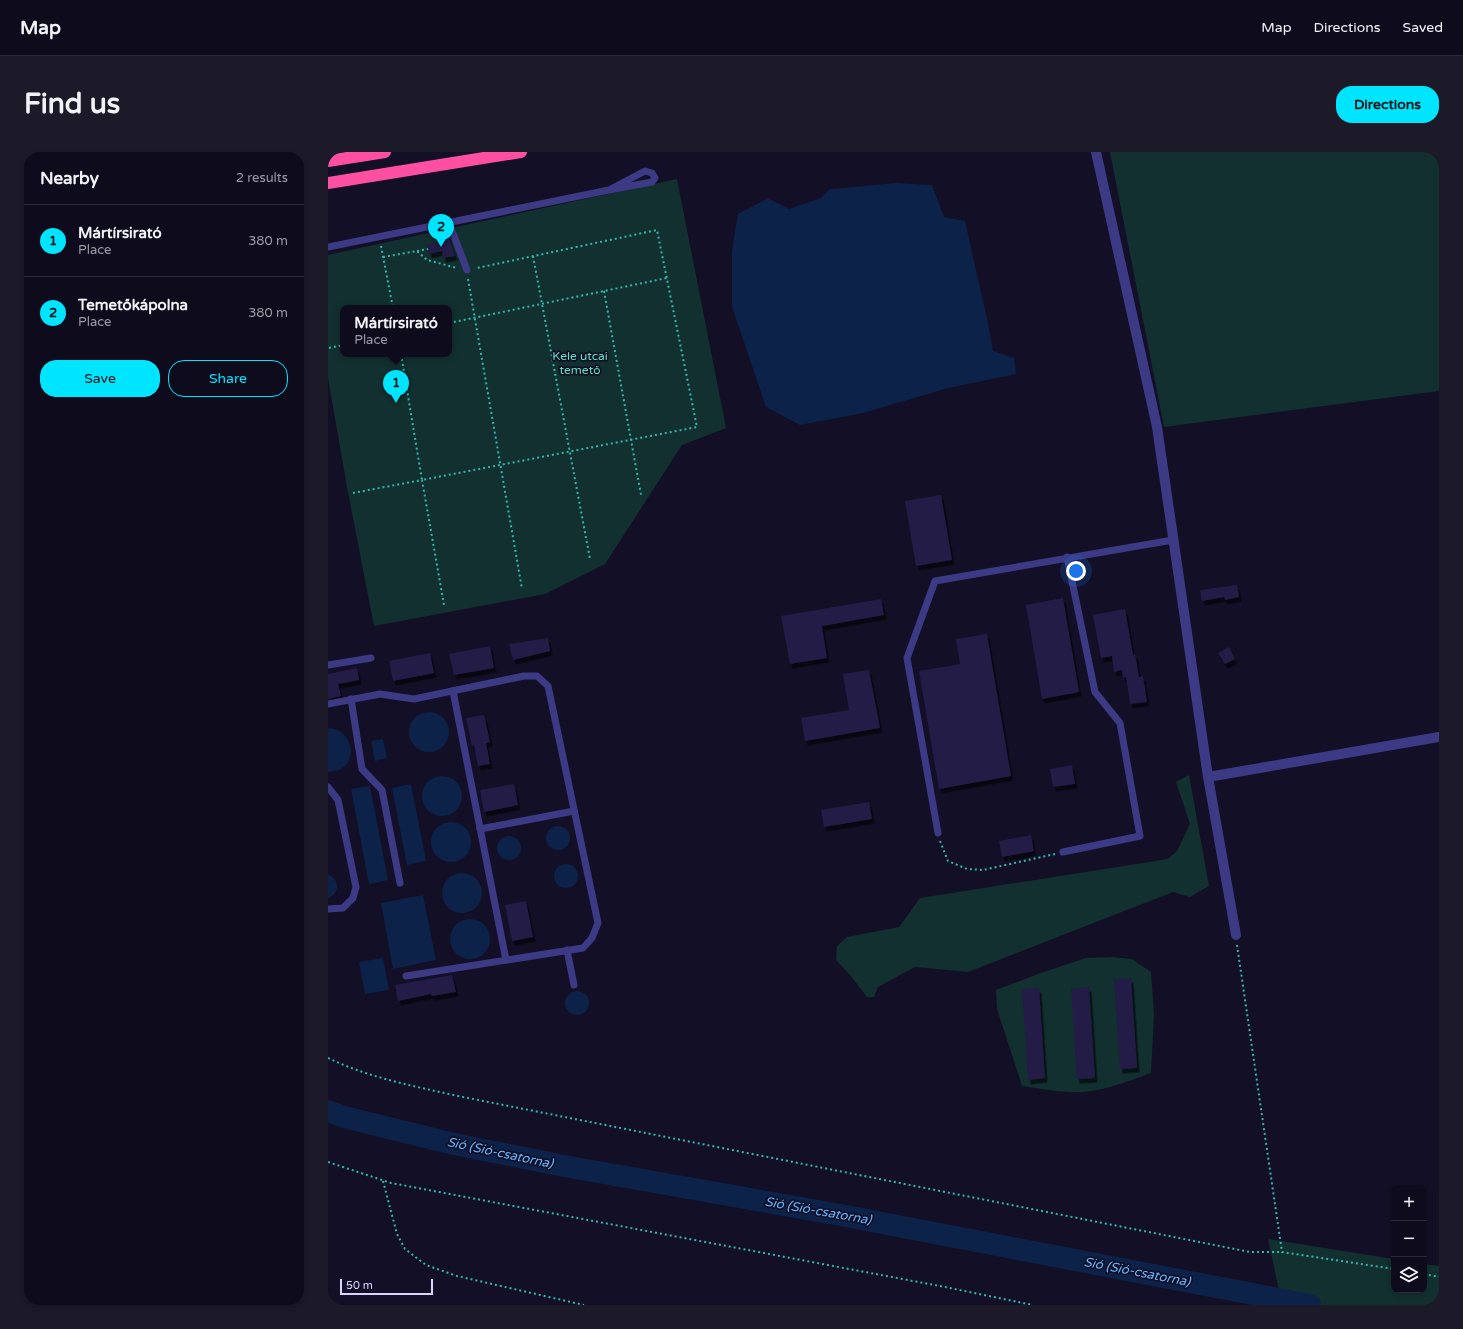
<!DOCTYPE html>
<meta charset="utf-8">
<style>
:root{--surface:#0e0b1c;--page:#1c1929;--text:#f1f3f6;--muted:#9b9ba3;--line:#2e2b3b;--accent:#00e5ff}
body{margin:0;font-family:"Varela Round",sans-serif;background:var(--page);color:var(--text)}
.controls{position:absolute;right:12px;bottom:12px;display:grid;overflow:hidden;border-radius:8px;box-shadow:0 2px 6px #0003}
.controls button{width:36px;height:36px;display:grid;place-items:center;padding:0;border:0;border-bottom:1px solid var(--line);background:var(--surface);color:var(--text);font:20px sans-serif}
.scale{position:absolute;left:12px;bottom:10px;width:93px;box-sizing:border-box;padding-left:4px;border:2px solid #d9d4ff;border-top:0;font-size:11px;line-height:14px;white-space:nowrap;color:#d9d4ff;-webkit-text-stroke:3px #130f26;paint-order:stroke}
.you{position:absolute;left:748px;top:419px;width:14px;height:14px;margin:-10px;border:3px solid #fff;border-radius:50%;background:#1a73e8;box-shadow:0 0 0 6px #1a73e833}
.badge{display:grid;place-items:center;width:26px;height:26px;border-radius:50%;background:var(--accent);color:#111;font-size:13px;font-weight:700}
.pin{position:absolute;translate:-50% -33px;filter:drop-shadow(0 1px 2px #0008)}
.pin::after{content:'';position:absolute;top:21px;width:14px;height:12px;background:inherit;clip-path:polygon(0 0,100% 0,50% 100%)}
.popup{position:absolute;left:12px;top:153px;width:112px;height:52px;box-sizing:border-box;display:grid;place-content:center;border-radius:8px;background:var(--surface);filter:drop-shadow(0 1px 3px #0005);font-size:13px;white-space:nowrap;color:var(--muted)}
.popup b{font-size:15px;color:var(--text)}
.popup::after{content:'';position:absolute;left:50%;top:100%;margin-left:-8px;border:8px solid transparent;border-top-color:var(--surface)}
.list{margin:0;padding:0;list-style:none}
h2{display:flex;justify-content:space-between;align-items:center;height:52px;margin:0;padding:0 16px;font-size:17px}
h2 small{font-size:13px;font-weight:400;color:var(--muted)}
.list li{display:grid;grid-template-columns:26px 1fr auto;gap:12px;align-items:center;box-sizing:border-box;height:72px;padding:0 16px;border-top:1px solid var(--line)}
.list b{display:block;font-size:15px;white-space:nowrap}
.list p{margin:0;font-size:13px;white-space:nowrap;color:var(--muted)}
.list em{font-size:13px;font-style:normal;color:var(--muted)}
.actions{display:flex;gap:8px;padding:12px 16px}
.actions a{flex:1;padding:9px 0;border:1px solid var(--accent);border-radius:16px;text-align:center;font-size:14px;color:var(--accent)}
.actions .main{background:var(--accent);color:#111}
.icon{flex:none;width:22px;height:22px;fill:none;stroke:currentColor;stroke-width:2;stroke-linecap:round;stroke-linejoin:round}
.map{position:relative;flex:none;width:1111px;height:1153px;overflow:hidden;border-radius:16px}
header{display:flex;align-items:center;gap:24px;box-sizing:border-box;height:56px;padding:0 20px;background:var(--surface);border-bottom:1px solid var(--line)}
header strong{font-size:19px}
nav{display:flex;gap:22px;margin-inline-start:auto;font-size:14px}
.intro{display:flex;align-items:center;justify-content:space-between;box-sizing:border-box;height:96px;padding:0 24px}
h1{margin:0;font-size:28px}
.button{padding:10px 18px;border-radius:16px;background:var(--accent);color:#111;font-size:14px;font-weight:700}
main{display:flex;gap:24px;padding:0 24px}
aside{flex:1;background:var(--surface);border-radius:16px;box-shadow:0 2px 6px #0003}
.map>svg:first-child{display:block}
</style>
<header>
<strong>Map</strong>
<nav><a>Map</a><a>Directions</a><a>Saved</a></nav>
</header>
<div class="intro"><h1>Find us</h1><a class="button">Directions</a></div>
<main>
<aside>
<h2>Nearby<small>2 results</small></h2>
<ul class="list">
<li><span class="badge">1</span><div><b>Mártírsirató</b><p>Place</p></div><em>380 m</em></li>
<li><span class="badge">2</span><div><b>Temetőkápolna</b><p>Place</p></div><em>380 m</em></li>
</ul>
<div class="actions"><a class="main">Save</a><a>Share</a></div>
</aside>
<div class="map">
<svg width="1111" height="1153" viewBox="0 0 1111 1153">
<defs>
<filter id="shadow"><feDropShadow dx="2.5" dy="4.5" stdDeviation="0" flood-color="#0009"/></filter>
</defs>
<rect width="100%" height="100%" fill="#130f26"/>
<!-- green -->
<g fill="#12302f" fill-rule="evenodd">
<polygon points="782,0 1111,0 1111,239 836,275"/>
<path d="M349,27L398,276L354,293L277,412L217,442L46,474L19,335L0,226V103ZM15,156H121V202H15Z"/>
<polygon points="861,623 881,734 862,745 845,740 640,820 587,815 550,835 546,845 539,845 522,823 508,808 509,794 519,785 571,775 592,746 840,707 849,699 862,672 848,630"/>
<path d="M784,805L804,807L823,820L826,862L823,921C801,929 779,938 755,940C735,941 714,937 694,934L669,857L668,838L710,822L758,806Z"/>
<polygon points="940,1087 1066,1107 1066,1138 1096,1138 1096,1112 1111,1114 1111,1153 954,1153"/>
</g>
<!-- water -->
<g fill="#0c2248">
<polygon points="569,31 604,33 616,65 637,69 660,171 665,199 686,206 688,222 620,236 535,261 472,273 438,255 404,155 404,99 410,62 440,46 461,57 493,46 502,37"/>
<circle cx="101" cy="580" r="20"/>
<path d="M0,576C22,576 33,607 11,618C8,619 4,619 1,620L0,619Z"/>
<polygon points="55,587 59,606 47,609 43,589"/>
<circle cx="114" cy="644" r="20"/>
<polygon points="83,632 98,709 79,713 64,636"/>
<polygon points="42,634 60,728 41,732 23,637"/>
<circle cx="123" cy="690" r="20"/>
<circle cx="230" cy="686" r="12"/>
<circle cx="181" cy="696" r="12"/>
<circle cx="238" cy="724" r="12"/>
<circle cx="134" cy="741" r="20"/>
<path d="M0,723C12,727 12,742 0,746Z"/>
<polygon points="95,743 108,808 65,817 53,751"/>
<circle cx="142" cy="787" r="20"/>
<polygon points="55,806 61,838 37,842 31,810"/>
<circle cx="249" cy="851" r="12"/>
</g>
<g fill="none" stroke-linecap="round" stroke-linejoin="round">
<!-- river -->
<polyline stroke="#0c2248" stroke-width="22" points="0,959 16,965 126,992 236,1014 507,1062 982,1153"/>
</g>
<!-- building -->
<g fill="#241b47" filter="url(#shadow)">
<polygon points="119,79 127,104 115,106 114,99 101,102 99,92 112,90 110,81"/>
<polygon points="613,343 624,408 588,414 577,349"/>
<polygon points="909,433 911,445 897,448 896,445 874,449 872,438"/>
<polygon points="735,446 751,540 714,547 698,453"/>
<polygon points="553,447 556,463 494,474 499,506 462,512 453,464"/>
<polygon points="797,457 805,503 807,502 811,525 815,524 819,550 802,552 798,525 795,526 794,518 786,520 784,504 773,506 765,463"/>
<polygon points="659,482 683,624 611,637 591,519 632,512 628,487"/>
<polygon points="220,486 222,499 185,508 181,492"/>
<polygon points="162,494 166,516 126,523 121,502"/>
<polygon points="901,495 907,507 897,512 890,501"/>
<polygon points="102,501 106,521 65,529 61,509"/>
<polygon points="29,516 31,528 10,532 13,544 0,547 0,522"/>
<polygon points="541,518 552,576 477,589 473,566 521,558 515,522"/>
<polygon points="156,563 162,590 158,591 162,612 150,614 146,593 144,594 138,566"/>
<polygon points="744,613 747,632 725,635 722,617"/>
<polygon points="186,632 190,653 156,660 152,638"/>
<polygon points="541,650 544,667 496,675 493,658"/>
<polygon points="703,683 706,699 674,705 671,689"/>
<polygon points="198,749 205,785 184,789 177,753"/>
<polygon points="124,823 128,840 104,844 103,842 70,849 67,833"/>
<polygon points="803,826 809,916 792,917 786,827"/>
<polygon points="761,835 767,926 749,927 743,837"/>
<polygon points="711,836 717,926 700,928 694,837"/>
</g>
<g fill="none" stroke-linecap="round" stroke-linejoin="round">
<!-- path -->
<g stroke="#2fb8b0" stroke-width="2" stroke-dasharray="2 3" stroke-linecap="butt">
<polyline points="53,94 65,156"/>
<polyline points="89,99 100,97"/>
<polyline points="205,104 262,407"/>
<polyline points="55,105 89,99 99,108 129,116"/>
<polyline points="140,127 194,437"/>
<polyline points="276,139 313,343"/>
<polyline points="121,171 339,126"/>
<polyline points="1,196 15,193"/>
<polyline points="73,202 94,328 369,275 329,78 149,116"/>
<polyline points="25,341 94,328 116,453"/>
<polyline points="612,689 620,709 639,717 655,718 727,702"/>
<polyline points="909,793 954,1100 1066,1117"/>
<path d="M0,906C42,926 85,934 130,944L922,1100H954"/>
<polyline points="0,1010 63,1031 617,1135 705,1153"/>
<polyline points="55,1029 69,1082 77,1097 98,1113 129,1124 256,1153"/>
<polyline points="1096,1122 1111,1125"/>
</g>
<!-- service -->
<g stroke="#3d3a85" stroke-width="7">
<polyline points="121,71 139,118"/>
<polyline points="0,95 281,38 324,30 327,26 324,21 317,19 281,38"/>
<polyline points="0,513 43,506"/>
<polyline points="125,539 178,808"/>
<polyline points="23,547 34,617 54,638 72,731"/>
<polyline points="0,552 52,542 86,547 196,524 209,524 220,534 270,771 264,786 255,796 78,824"/>
<polyline points="0,635 10,648 28,735 25,746 15,756 0,757"/>
<polyline points="152,677 246,659"/>
<polyline points="610,681 579,506 607,429 845,388"/>
<polyline points="735,700 812,684 792,571 767,540 739,405"/>
<polyline points="239,798 246,833"/>
</g>
<!-- minor -->
<g stroke="#3d3a85" stroke-width="10">
<polyline points="768,0 829,275 880,625 908,783"/>
<polyline points="880,625 1111,585"/>
</g>
<!-- motorway -->
<g stroke="#ff4fa3" stroke-width="12">
<polyline points="0,9 57,0"/>
<polyline points="0,31 193,0"/>
</g>
</g>
<g text-anchor="middle" dominant-baseline="central" stroke-width="3.5" stroke-linejoin="round" paint-order="stroke">
<!-- park labels -->
<g font-size="12" fill="#5fe0c0" stroke="#130f26">
<text x="252" y="204">Kele utcai<tspan x="252" dy="14">temető</tspan></text>
</g>
<!-- water labels -->
<g font-size="13" font-style="italic" fill="#62b6ff" stroke="#130f26">
<text transform="translate(172 1001) rotate(12)">Sió (Sió-csatorna)</text>
<text transform="translate(490 1059) rotate(10)">Sió (Sió-csatorna)</text>
<text transform="translate(809 1120) rotate(11)">Sió (Sió-csatorna)</text>
</g>
</g>
</svg>
<div class="controls">
<button>+</button>
<button>−</button>
<button><svg class="icon" aria-label="layers" viewBox="0 0 24 24"><path d="M12 4l9 5-9 5-9-5zM3 14l9 5 9-5"/></svg></button>
</div>
<div class="scale">50 m</div>
<div class="you"></div>
<div class="pin badge" style="left:68px;top:251px">1</div>
<div class="popup"><b>Mártírsirató</b>Place</div>
<div class="pin badge" style="left:113px;top:95px">2</div>
</div>
</main>
